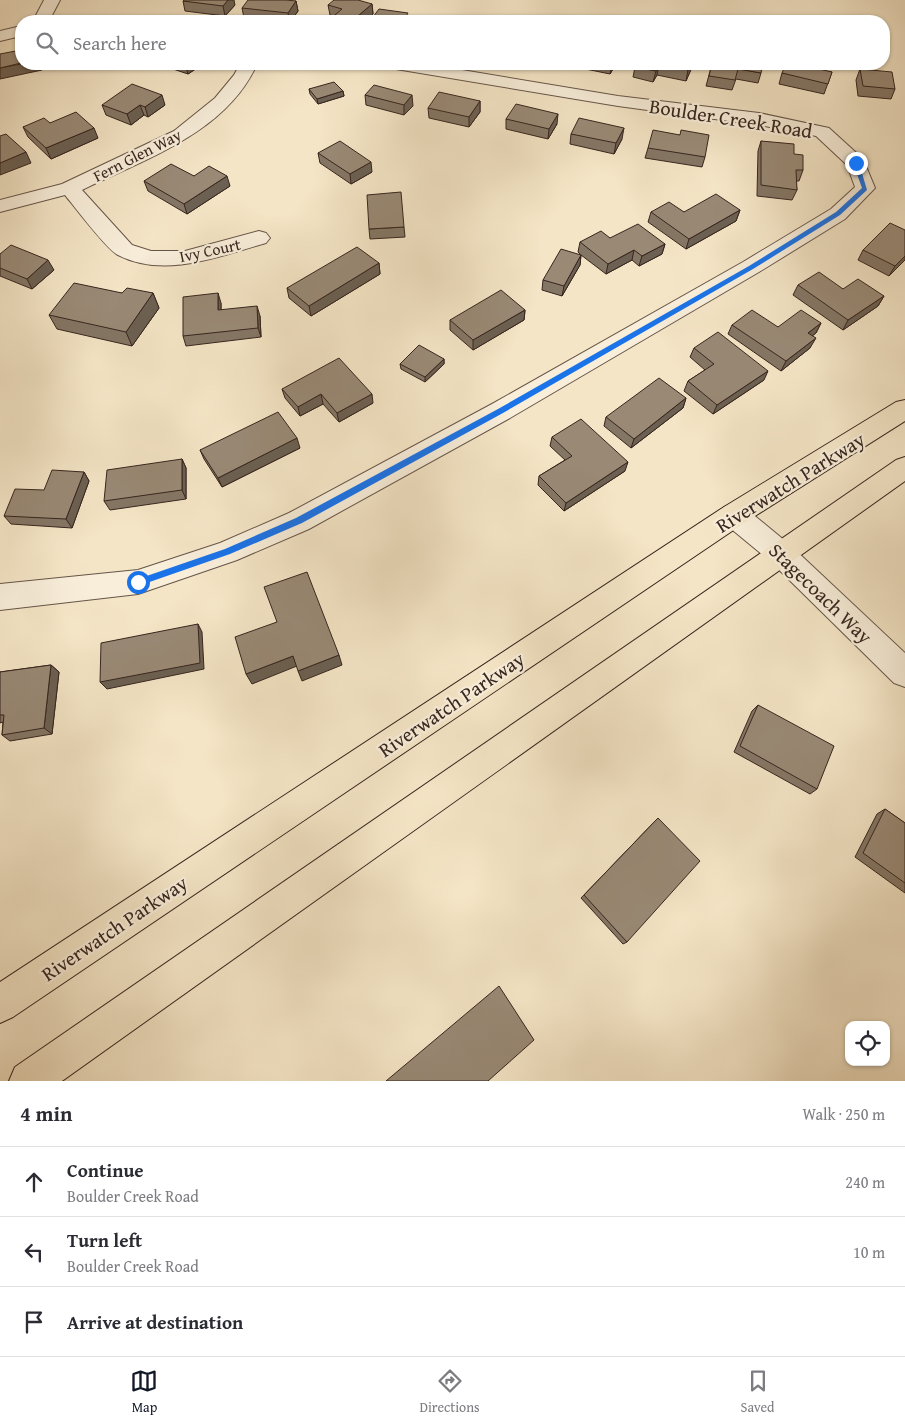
<!DOCTYPE html>
<meta charset="utf-8">
<style>
:root{--surface:#fff;--page:#f7f7f7;--text:#2b2b33;--muted:#7c7c81;--line:#e1e1e2;--accent:#111827}
body{margin:0;font-family:"Gentium Book Plus",serif;background:var(--page);color:var(--text)}
.controls{position:absolute;right:15px;bottom:15px;display:grid;overflow:hidden;border-radius:10px;box-shadow:0 1px 4px #0004}
.controls button{width:45px;height:45px;display:grid;place-items:center;padding:0;border:0;border-bottom:1px solid var(--line);background:var(--surface);color:var(--text);font:25px sans-serif}
.stop{position:absolute;width:15px;height:15px;margin:-11px;border:4px solid #1a73e8;border-radius:50%;background:#fff}
.stop.end{background:#1a73e8;border-color:#fff;box-shadow:0 1px 5px #0008}
.list{margin:0;padding:0;list-style:none}
h2{display:flex;justify-content:space-between;align-items:center;height:65px;margin:0;padding:0 20px;font-size:21px}
h2 small{font-size:16px;font-weight:400;color:var(--muted)}
.list li{display:grid;grid-template-columns:32px 1fr auto;gap:15px;align-items:center;box-sizing:border-box;height:70px;padding:0 20px;border-top:1px solid var(--line)}
.list b{display:block;font-size:19px;white-space:nowrap}
.list p{margin:0;font-size:16px;white-space:nowrap;color:var(--muted)}
.list em{font-size:16px;font-style:normal;color:var(--muted)}
.icon{flex:none;width:28px;height:28px;fill:none;stroke:currentColor;stroke-width:2;stroke-linecap:round;stroke-linejoin:round}
.map{position:relative;flex:none;width:905px;height:1081px;overflow:hidden}
.search{position:absolute;background:var(--surface);box-shadow:0 1px 4px #0004;left:15px;right:15px;top:15px;height:55px;display:flex;align-items:center;gap:12px;box-sizing:border-box;padding:0 18px;border-radius:20px;color:var(--muted);font-size:19px}
.sheet{height:275px;background:var(--surface)}
nav{display:flex;justify-content:space-around;align-items:center;box-sizing:border-box;height:70px;border-top:1px solid var(--line);background:var(--surface);font-size:14px;color:var(--muted)}
nav a{display:grid;justify-items:center;gap:2px}
nav .on{color:var(--accent)}
.map>svg:first-child{display:block}
</style>
<div class="map">
<svg width="905" height="1081" viewBox="0 0 905 1081">
<rect width="100%" height="100%" fill="#f4e5c6"/>
<filter id="stains"><feTurbulence type="fractalNoise" baseFrequency=".004" numOctaves="4"/><feColorMatrix values="0 0 0 0 .2 0 0 0 0 .09 0 0 0 0 .02 0 0 0 .5 -.17"/></filter>
<radialGradient id="worn" r=".72"><stop offset=".6" stop-color="#630" stop-opacity="0"/><stop offset="1" stop-color="#630" stop-opacity=".3"/></radialGradient>
<g fill="none" stroke-linecap="round" stroke-linejoin="round">
<!-- minor casing -->
<g stroke="#665548" stroke-width="2">
<g id="minor">
<polygon points="44,0 60,0 49,21 33,21"/>
<polygon points="21,26 21,36 0,41 0,31"/>
<path d="M240,64H257C226,133 145,159 82,190L132,245L151,251H185L259,231L266,233L270,238L266,243C220,256 165,279 118,255C108,251 74,206 65,195L0,212V200L62,184L174,131L215,98L234,75Z"/>
<polygon points="388,64 426,64 618,96 759,113 829,128 863,159 875,188 845,219 759,272 510,418 309,529 237,560 138,594 0,610 0,584 138,570 220,543 289,513 492,404 743,262 831,209 855,187 847,165 816,136 759,125 618,106 390,68"/>
<polygon points="734,504 744,507 790,545 905,653 905,687 894,683 770,561 724,523 721,515 724,507"/>
</g>
</g>
<!-- major casing -->
<g stroke="#37251e" stroke-width="2">
<g id="major">
<polygon points="905,400 905,421 744,523 13,1017 0,1023 0,982 724,507 896,402"/>
<polygon points="905,457 905,481 62,1081 9,1081 15,1067 896,460"/>
</g>
</g>
<!-- minor -->
<use href="#minor" fill="#f8eeda" fill-rule="evenodd"/>
<!-- major -->
<use href="#major" fill="#f4e5c6" fill-rule="evenodd"/>
</g>
<!-- wall -->
<g fill="#847665" stroke="#37251e">
<polygon points="183,1 235,5 225,16 185,11"/>
<polygon points="296,1 298,11 291,21 272,21 244,18 242,8"/>
<polygon points="372,4 373,14 365,21 329,21 329,20 333,16 330,15 328,5"/>
<polygon points="79,64 135,64 133,67 79,66"/>
<polygon points="158,64 203,64 188,74"/>
<polygon points="566,64 616,64 610,74 566,65"/>
<polygon points="637,64 693,64 692,67 686,81 657,75 653,82 633,77 635,67"/>
<polygon points="712,64 761,73 758,83 736,79 732,90 706,86"/>
<polygon points="860,69 895,89 891,99 858,96 856,80"/>
<polygon points="832,72 824,94 779,84 782,73"/>
<polygon points="309,89 343,91 344,96 318,104 310,94"/>
<polygon points="365,95 413,106 404,115 366,105"/>
<polygon points="480,101 480,112 469,127 429,118 428,108"/>
<polygon points="102,105 165,105 148,117 144,115 131,125 106,115"/>
<polygon points="506,119 557,124 548,139 506,129"/>
<polygon points="50,123 98,138 51,159 28,137 23,127"/>
<polygon points="571,134 622,139 614,154 570,144"/>
<polygon points="680,135 705,157 702,167 645,158 648,148"/>
<polygon points="761,141 794,154 803,170 799,181 796,181 797,190 792,200 757,196 758,151"/>
<polygon points="318,153 372,172 351,184 320,163"/>
<polygon points="194,176 230,186 187,214 148,191 144,181"/>
<polygon points="740,210 736,221 686,249 648,222 651,212 684,212"/>
<polygon points="404,227 405,237 370,239 369,229"/>
<polygon points="610,238 665,244 662,254 639,266 632,260 606,274 581,255 580,265 562,296 542,290 543,280 580,254 578,252 580,242"/>
<polygon points="863,250 905,260 889,276 858,260"/>
<polygon points="0,254 54,270 32,289 0,276"/>
<polygon points="379,263 380,274 311,316 289,298 287,288"/>
<polygon points="798,285 843,289 884,296 878,306 843,330 793,295"/>
<polygon points="122,293 153,293 159,308 132,346 57,329 49,315"/>
<polygon points="221,303 221,310 260,316 261,337 186,346 183,336"/>
<polygon points="525,310 524,320 473,350 450,330 450,320"/>
<polygon points="821,323 816,333 812,336 810,348 781,371 728,334 732,325 778,327"/>
<polygon points="694,348 764,380 713,414 684,391 688,381 705,370 690,357"/>
<polygon points="444,359 444,364 425,382 401,369 400,364"/>
<polygon points="282,389 373,403 339,422 323,404 300,416 285,398"/>
<polygon points="686,398 683,408 631,448 604,426 606,417"/>
<polygon points="552,437 625,471 564,511 538,485 539,476 565,460 550,446"/>
<polygon points="300,448 222,487 204,459 200,450"/>
<polygon points="182,459 186,468 186,499 110,510 104,501"/>
<polygon points="84,472 89,481 72,528 11,524 4,516"/>
<polygon points="51,665 59,672 52,734 10,741 2,735 3,722 0,723 0,672"/>
<polygon points="758,705 817,789 810,794 734,752 752,711"/>
<polygon points="885,809 905,823 905,893 855,857 877,814"/>
<polygon points="658,818 627,942 623,944 581,898"/>
</g>
<!-- shaded-wall -->
<g fill="#6b6052" stroke="#37251e">
<polygon points="228,0 234,0 235,5 225,16 223,6"/>
<polygon points="296,1 298,11 291,21 290,21 288,13"/>
<polygon points="372,4 373,14 365,21 352,21"/>
<polygon points="21,64 41,64 42,70 0,79 0,68"/>
<polygon points="185,64 203,64 188,74"/>
<polygon points="612,64 616,64 610,74"/>
<polygon points="659,64 657,75 653,82 656,71"/>
<polygon points="692,64 693,64 692,67 686,81 688,70"/>
<polygon points="343,91 344,96 318,104 317,99"/>
<polygon points="162,95 165,105 148,117 145,107"/>
<polygon points="412,95 413,106 404,115 404,105"/>
<polygon points="480,101 480,112 469,127 469,117"/>
<polygon points="140,105 144,115 131,125 127,114"/>
<polygon points="558,114 557,124 548,139 549,129"/>
<polygon points="94,128 98,138 51,159 46,148"/>
<polygon points="624,128 622,139 614,154 616,143"/>
<polygon points="26,152 31,163 0,175 0,163"/>
<polygon points="371,162 372,172 351,184 350,174"/>
<polygon points="227,176 230,186 187,214 184,204"/>
<polygon points="740,210 736,221 686,249 689,239"/>
<polygon points="665,244 662,254 639,266 642,256"/>
<polygon points="634,250 632,260 606,274 608,264"/>
<polygon points="581,255 580,265 562,296 564,286"/>
<polygon points="905,256 905,260 889,276 895,266"/>
<polygon points="48,260 54,270 32,289 27,279"/>
<polygon points="379,263 380,274 311,316 309,306"/>
<polygon points="153,293 159,308 132,346 126,332"/>
<polygon points="218,293 221,303 221,320 218,310"/>
<polygon points="884,296 878,306 843,330 848,320"/>
<polygon points="257,306 260,316 261,337 258,328"/>
<polygon points="525,310 524,320 473,350 473,340"/>
<polygon points="821,323 816,333 803,343 808,333"/>
<polygon points="816,338 810,348 781,371 786,361"/>
<polygon points="444,359 444,364 425,382 425,377"/>
<polygon points="768,371 764,380 713,414 717,405"/>
<polygon points="321,394 323,404 300,416 298,407"/>
<polygon points="372,394 373,403 339,422 337,413"/>
<polygon points="686,398 683,408 631,448 634,439"/>
<polygon points="297,438 300,448 222,487 218,478"/>
<polygon points="182,459 186,468 186,499 182,490"/>
<polygon points="628,462 625,471 564,511 566,503"/>
<polygon points="84,472 89,481 72,528 66,519"/>
<polygon points="198,624 202,632 204,669 107,689 100,682"/>
<polygon points="339,655 342,665 302,681 298,671"/>
<polygon points="293,656 297,666 252,684 246,674"/>
<polygon points="51,665 59,672 52,734 44,728"/>
</g>
<!-- building -->
<g fill="#998975" stroke="#37251e">
<polygon points="184,0 228,0 223,6 183,1"/>
<polygon points="248,0 286,0 296,1 288,13 242,8"/>
<polygon points="334,0 358,0 372,4 352,21 332,21 329,20 342,9 328,5"/>
<polygon points="379,9 408,13 405,18 427,21 370,21"/>
<polygon points="444,18 461,21 442,21"/>
<polygon points="21,50 21,63 0,68 0,54"/>
<polygon points="637,64 692,64 688,70 659,64 656,71 635,67"/>
<polygon points="712,64 763,64 761,73 738,69 735,80 709,76"/>
<polygon points="786,64 797,64 832,72 828,84 782,73"/>
<polygon points="860,69 892,72 895,89 863,86"/>
<polygon points="334,82 343,91 317,99 309,89"/>
<polygon points="132,84 162,95 145,107 140,105 127,114 102,105"/>
<polygon points="374,85 412,95 404,105 365,95"/>
<polygon points="439,92 480,101 469,117 428,108"/>
<polygon points="516,104 558,114 549,129 506,119"/>
<polygon points="76,112 94,128 46,148 23,127 44,118 50,123"/>
<polygon points="579,118 624,128 616,143 571,134"/>
<polygon points="653,130 680,135 681,130 709,135 705,157 648,148"/>
<polygon points="6,134 26,152 0,163 0,136"/>
<polygon points="340,141 371,162 350,174 318,153"/>
<polygon points="761,141 794,144 794,154 803,155 803,170 796,170 797,190 761,185"/>
<polygon points="171,164 194,176 209,166 227,176 184,204 144,181"/>
<polygon points="401,192 404,227 369,229 367,195"/>
<polygon points="716,194 740,210 689,239 651,212 669,202 684,212"/>
<polygon points="890,223 905,230 905,256 895,266 863,250"/>
<polygon points="638,224 665,244 642,256 634,250 608,264 580,242 601,231 610,238"/>
<polygon points="11,245 48,260 27,279 0,268 0,254"/>
<polygon points="357,247 379,263 309,306 287,288"/>
<polygon points="561,249 581,255 564,286 543,280"/>
<polygon points="819,272 843,289 858,279 884,296 848,320 798,285"/>
<polygon points="74,283 122,293 127,288 153,293 126,332 49,315"/>
<polygon points="501,290 525,310 473,340 450,320"/>
<polygon points="218,293 218,310 257,306 258,328 183,336 183,297"/>
<polygon points="752,310 778,327 801,310 821,323 808,333 816,338 786,361 732,325"/>
<polygon points="718,332 768,371 717,405 688,381 714,364 694,348"/>
<polygon points="419,345 444,359 425,377 400,364"/>
<polygon points="339,358 372,394 337,413 321,394 298,407 282,389"/>
<polygon points="659,378 686,398 634,439 606,417"/>
<polygon points="278,412 297,438 218,478 200,450"/>
<polygon points="581,419 628,462 566,503 539,476 572,456 552,437"/>
<polygon points="182,459 182,490 104,501 107,470"/>
<polygon points="52,470 84,472 66,519 4,516 15,489 44,490"/>
<polygon points="307,572 339,655 298,671 293,656 246,674 235,637 277,622 264,587"/>
<polygon points="198,624 200,663 100,682 101,643"/>
<polygon points="51,665 44,728 2,735 4,715 0,715 0,672"/>
<polygon points="758,705 834,746 817,789 740,746"/>
<polygon points="885,809 905,823 905,883 863,853"/>
<polygon points="658,818 700,861 627,942 584,895"/>
<polygon points="499,986 534,1040 488,1081 386,1081"/>
</g>
<!-- route -->
<polygon fill="#1a73e8" points="856,161 859,163 867,190 840,215 753,269 503,413 302,523 230,554 138,586 135,585 135,580 225,549 296,518 498,409 749,266 836,212 862,188 853,163"/>
<g text-anchor="middle" dominant-baseline="central" stroke-width="4.5" stroke-linejoin="round" paint-order="stroke">
<!-- far-street labels -->
<g font-size="16" fill="#37251e" stroke="#f8eeda">
<text transform="translate(137 155) rotate(-27)">Fern Glen Way</text>
<text transform="translate(210 250) rotate(-12)">Ivy Court</text>
</g>
<!-- street labels -->
<g font-size="20" fill="#37251e" stroke="#f8eeda">
<text transform="translate(731 118) rotate(9)">Boulder Creek Road</text>
<text transform="translate(790 482) rotate(-32)">Riverwatch Parkway</text>
<text transform="translate(821 593) rotate(44)">Stagecoach Way</text>
<text transform="translate(451 704) rotate(-34)">Riverwatch Parkway</text>
<text transform="translate(114 928) rotate(-34)">Riverwatch Parkway</text>
</g>
</g>
<rect width="100%" height="100%" filter="url(#stains)"/>
<rect width="100%" height="100%" fill="url(#worn)"/>
</svg>
<div class="controls">
<button><svg class="icon" aria-label="locate" viewBox="0 0 24 24"><circle cx="12" cy="12" r="6"/><path d="M12 2v4M12 18v4M2 12h4M18 12h4"/></svg></button>
</div>
<div class="stop" style="left:138px;top:582px"></div>
<div class="stop end" style="left:856px;top:163px"></div>
<div class="search"><svg class="icon" aria-label="search" viewBox="0 0 24 24"><circle cx="10" cy="10" r="6"/><path d="M15 15l6 6"/></svg>Search here</div>
</div>
<section class="sheet">
<h2>4 min<small>Walk · 250 m</small></h2>
<ul class="list">
<li><svg class="icon" aria-label="ahead" viewBox="0 0 24 24"><path d="M12 20V5M6 11l6-6 6 6"/></svg><div><b>Continue</b><p>Boulder Creek Road</p></div><em>240 m</em></li>
<li><svg class="icon" aria-label="left" viewBox="0 0 24 24"><path d="M17 20v-9H6M10 6l-5 5 5 5"/></svg><div><b>Turn left</b><p>Boulder Creek Road</p></div><em>10 m</em></li>
<li><svg class="icon" aria-label="arrive" viewBox="0 0 24 24"><path d="M6 21V4h12l-3 4 3 4H6"/></svg><div><b>Arrive at destination</b></div></li>
</ul>
</section>
<nav>
<a class="on"><svg class="icon" aria-label="map" viewBox="0 0 24 24"><path d="M3 6l6-2 6 2 6-2v14l-6 2-6-2-6 2zM9 4v14M15 6v14"/></svg>Map</a>
<a><svg class="icon" aria-label="directions" viewBox="0 0 24 24"><path d="M12 3l9 9-9 9-9-9zM9 14v-3h6M13 9l2 2-2 2"/></svg>Directions</a>
<a><svg class="icon" aria-label="saved" viewBox="0 0 24 24"><path d="M7 4h10v16l-5-4-5 4z"/></svg>Saved</a>
</nav>
